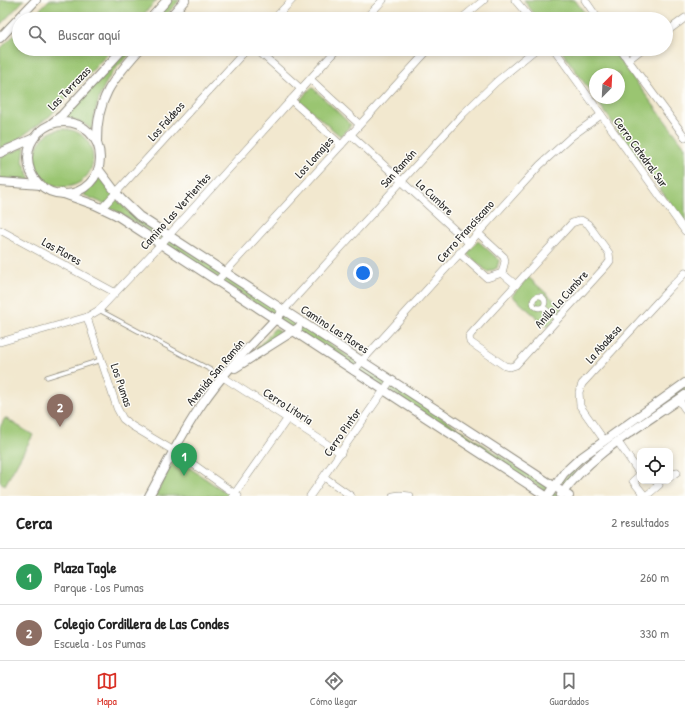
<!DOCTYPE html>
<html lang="es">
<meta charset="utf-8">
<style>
:root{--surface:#fff;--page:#f2f2f2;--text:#222;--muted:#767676;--line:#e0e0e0;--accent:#d93025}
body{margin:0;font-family:"Patrick Hand",sans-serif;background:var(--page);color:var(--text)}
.controls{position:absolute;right:12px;bottom:12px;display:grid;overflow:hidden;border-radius:8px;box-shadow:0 2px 6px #0003}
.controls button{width:36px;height:36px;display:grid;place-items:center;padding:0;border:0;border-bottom:1px solid var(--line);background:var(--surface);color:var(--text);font:20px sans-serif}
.compass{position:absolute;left:589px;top:68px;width:36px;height:36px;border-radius:50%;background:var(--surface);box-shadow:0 2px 6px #0003;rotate:24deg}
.you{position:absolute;left:363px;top:273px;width:14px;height:14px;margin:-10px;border:3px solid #fff;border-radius:50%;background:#1a73e8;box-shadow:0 0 0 6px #1a73e833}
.badge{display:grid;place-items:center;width:26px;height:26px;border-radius:50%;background:var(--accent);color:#fff;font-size:13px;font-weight:700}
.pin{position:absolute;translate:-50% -33px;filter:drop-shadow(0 1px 2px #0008)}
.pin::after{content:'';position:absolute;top:21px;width:14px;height:12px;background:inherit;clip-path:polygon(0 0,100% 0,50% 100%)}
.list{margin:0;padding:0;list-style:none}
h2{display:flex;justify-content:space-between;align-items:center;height:52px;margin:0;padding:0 16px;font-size:17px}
h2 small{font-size:13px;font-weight:400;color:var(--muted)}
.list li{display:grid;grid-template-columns:26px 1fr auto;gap:12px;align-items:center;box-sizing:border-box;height:56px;padding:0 16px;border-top:1px solid var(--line)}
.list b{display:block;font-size:15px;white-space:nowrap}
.list p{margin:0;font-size:13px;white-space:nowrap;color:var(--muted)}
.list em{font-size:13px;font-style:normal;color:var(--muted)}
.icon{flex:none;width:22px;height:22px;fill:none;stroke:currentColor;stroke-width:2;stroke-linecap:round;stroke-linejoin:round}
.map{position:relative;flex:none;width:685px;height:496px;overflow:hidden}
.search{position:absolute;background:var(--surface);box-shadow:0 2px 6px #0003;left:12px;right:12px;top:12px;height:44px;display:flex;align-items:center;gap:10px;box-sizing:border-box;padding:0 14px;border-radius:22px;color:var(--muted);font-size:15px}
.sheet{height:164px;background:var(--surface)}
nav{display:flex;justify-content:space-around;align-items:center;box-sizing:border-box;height:56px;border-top:1px solid var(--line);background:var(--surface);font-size:11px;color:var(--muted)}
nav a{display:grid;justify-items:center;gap:2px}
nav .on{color:var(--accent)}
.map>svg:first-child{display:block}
</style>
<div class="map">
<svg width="685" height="496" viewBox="0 0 685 496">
<rect width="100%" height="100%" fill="#fdfcf7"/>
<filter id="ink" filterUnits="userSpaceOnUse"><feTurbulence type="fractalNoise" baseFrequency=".025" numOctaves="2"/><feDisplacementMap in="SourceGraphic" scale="8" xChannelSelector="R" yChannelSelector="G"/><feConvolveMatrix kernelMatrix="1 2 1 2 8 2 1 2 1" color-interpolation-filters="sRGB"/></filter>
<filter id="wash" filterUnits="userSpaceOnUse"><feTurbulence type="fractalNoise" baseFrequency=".012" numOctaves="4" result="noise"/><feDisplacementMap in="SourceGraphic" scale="16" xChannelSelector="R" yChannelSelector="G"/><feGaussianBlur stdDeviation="0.9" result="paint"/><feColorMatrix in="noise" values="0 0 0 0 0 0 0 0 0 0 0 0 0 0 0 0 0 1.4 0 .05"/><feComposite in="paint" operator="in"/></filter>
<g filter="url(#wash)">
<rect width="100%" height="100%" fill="#f2e8cf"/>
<!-- green -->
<g fill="#9ac571" stroke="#62784e">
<polygon points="0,0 24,0 0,25"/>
<polygon points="49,0 157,0 139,19 30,19"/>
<polygon points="172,0 180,0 162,19 155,19"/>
<polygon points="524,0 575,0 589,19 538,19"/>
<polygon points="19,30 19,49 112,49 50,116 14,142 0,148 0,49"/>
<path d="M127,49H135C128,57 119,64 113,72C100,89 95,109 92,130C84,123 78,120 67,119L66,116Z"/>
<polygon points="560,49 611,49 685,147 685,224 595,98 619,98 619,74 595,74 595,98"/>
<polygon points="311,88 313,88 350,124 351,125 341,136 339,135 301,102 301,99"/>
<circle cx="64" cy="158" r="29"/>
<polygon points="25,147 23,161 31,180 0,179 0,157"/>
<path d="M98,175H101C109,190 118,202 131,213L561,496H553L281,321L135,222L100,202L84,195V192L94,184Z"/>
<polygon points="478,241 499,260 497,268 488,272 467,254"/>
<polygon points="528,277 564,309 548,327 512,296"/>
<polygon points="275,328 283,334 253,353"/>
<polygon points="685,386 685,390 581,466 564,484 561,482 581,462"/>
<polygon points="5,418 33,435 5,485 0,482 0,427"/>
<polygon points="175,458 228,494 226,496 155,496"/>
</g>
</g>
<g filter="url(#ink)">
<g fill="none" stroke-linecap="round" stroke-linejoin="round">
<!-- service casing -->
<g stroke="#8e8a7d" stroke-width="5">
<g id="service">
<polyline points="99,310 222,376"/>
<polyline points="47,377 101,360"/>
</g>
</g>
<!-- pedestrian casing -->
<g stroke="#8e8a7d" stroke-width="6">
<g id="pedestrian">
<circle cx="539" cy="302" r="6"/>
<polyline points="543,307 557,319"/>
</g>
</g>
<!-- minor casing -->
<g stroke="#8e8a7d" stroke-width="8">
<g id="minor">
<polyline points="515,0 531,19"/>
<polyline points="585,0 598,19"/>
<polyline points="274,19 292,0"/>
<polyline points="365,19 383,0"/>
<polyline points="461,19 484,0"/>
<polyline points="666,32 685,18"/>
<polyline points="256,49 301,89"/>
<polyline points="554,49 685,231"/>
<polyline points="620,49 685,137"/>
<polyline points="628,60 642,49"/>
<polyline points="310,79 359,124"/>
<polyline points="291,100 341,145"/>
<polyline points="350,134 469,243"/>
<polyline points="102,208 247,49"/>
<polygon points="581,220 588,224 609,253 610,261 607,265 516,365 510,367 505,366 470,342 469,337 471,334 572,223"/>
<polyline points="0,230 114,292"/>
<polyline points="478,233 504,257 505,261 502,273"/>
<polyline points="459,253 487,278 502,273"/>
<polyline points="502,273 516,285"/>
<polyline points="217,281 429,49"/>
<polyline points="284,310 463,114 496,82 536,49"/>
<polyline points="87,317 117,408 123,419 132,426 179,454 238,496"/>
<polyline points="0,342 87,317 99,310 161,244 337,49"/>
<polyline points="354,371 362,361 540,165 572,136 601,115"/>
<polyline points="223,377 341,453"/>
<polyline points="679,400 685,409"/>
<polyline points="604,440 580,406 579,392 582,384 670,288 685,273"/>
<polyline points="618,442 640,474"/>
<polyline points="640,475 633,481 645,496"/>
<polyline points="324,477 351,496"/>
<polyline points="670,477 677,472"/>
<polyline points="233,496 288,418"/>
<polyline points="310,496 391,380"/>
<polyline points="393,496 400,495 410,496"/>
<polyline points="646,496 659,485 656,481"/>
</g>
</g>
<!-- tertiary casing -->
<g stroke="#8e8a7d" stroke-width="10">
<g id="tertiary">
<polyline points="150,19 167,0"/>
<polyline points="168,19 185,0"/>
<polyline points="0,38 36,0"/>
<circle cx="64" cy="158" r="36"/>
<polyline points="52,123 62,115 123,49"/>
<path d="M97,142C96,99 113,79 140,49"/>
<polyline points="0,153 34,138"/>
<polyline points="99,170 121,199 139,216 569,496"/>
<polyline points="0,182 41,185"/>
<polyline points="61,193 95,205 116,215 546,496"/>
<polyline points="235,368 298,328"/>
<path d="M561,495C591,453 643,425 685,395"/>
<path d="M149,496C166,465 182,433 202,404C224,371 257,339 284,310"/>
<polyline points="548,496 564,473 579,459 685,383"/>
</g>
</g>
<!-- service -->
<use href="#service" stroke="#fff" stroke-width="3.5"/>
<!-- pedestrian -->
<use href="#pedestrian" stroke="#fff" stroke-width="5"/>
<!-- minor -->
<use href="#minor" stroke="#fff" stroke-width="7"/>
<!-- tertiary -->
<use href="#tertiary" stroke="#fff" stroke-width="8"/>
</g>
</g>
<g text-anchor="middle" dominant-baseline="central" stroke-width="3" stroke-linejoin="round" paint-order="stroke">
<!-- street labels -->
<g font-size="12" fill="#2b2b2b" stroke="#fdfcf7">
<text transform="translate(69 88) rotate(-46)">Las Terrazas</text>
<text transform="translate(166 121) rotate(-48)">Los Faldeos</text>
<text transform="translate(641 152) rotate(54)">Cerro Catedral Sur</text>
<text transform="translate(314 157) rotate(-48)">Los Lomajes</text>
<text transform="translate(398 168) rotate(-48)">San Ramón</text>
<text transform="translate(435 197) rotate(43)">La Cumbre</text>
<text transform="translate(175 211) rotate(-48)">Camino Las Vertientes</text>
<text transform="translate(465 231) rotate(-48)">Cerro Franciscano</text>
<text transform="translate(62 251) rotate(29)">Las Flores</text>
<text transform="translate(561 299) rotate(-48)">Anillo La Cumbre</text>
<text transform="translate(335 329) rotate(33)">Camino Las Flores</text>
<text transform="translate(603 344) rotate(-48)">La Abadesa</text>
<text transform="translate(215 372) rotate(-50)">Avenida San Ramón</text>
<text transform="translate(122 385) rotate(71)">Los Pumas</text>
<text transform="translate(288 406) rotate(33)">Cerro Litoria</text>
<text transform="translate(342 432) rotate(-55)">Cerro Pintor</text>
</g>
</g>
</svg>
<div class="controls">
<button><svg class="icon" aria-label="locate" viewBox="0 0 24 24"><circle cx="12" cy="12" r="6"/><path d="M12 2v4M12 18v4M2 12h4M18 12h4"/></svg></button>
</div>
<svg class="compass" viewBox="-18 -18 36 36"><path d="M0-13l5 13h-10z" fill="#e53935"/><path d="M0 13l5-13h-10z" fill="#767676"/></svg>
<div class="you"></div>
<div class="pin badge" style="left:184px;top:476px;background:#2e9e5b">1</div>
<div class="pin badge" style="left:60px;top:427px;background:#8d6e63">2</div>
<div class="search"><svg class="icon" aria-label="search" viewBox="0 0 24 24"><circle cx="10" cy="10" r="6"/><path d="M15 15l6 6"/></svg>Buscar aquí</div>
</div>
<section class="sheet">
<h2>Cerca<small>2 resultados</small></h2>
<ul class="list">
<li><span class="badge" style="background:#2e9e5b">1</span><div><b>Plaza Tagle</b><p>Parque · Los Pumas</p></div><em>260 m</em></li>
<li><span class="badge" style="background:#8d6e63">2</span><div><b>Colegio Cordillera de Las Condes</b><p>Escuela · Los Pumas</p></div><em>330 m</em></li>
</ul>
</section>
<nav>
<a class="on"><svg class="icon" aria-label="map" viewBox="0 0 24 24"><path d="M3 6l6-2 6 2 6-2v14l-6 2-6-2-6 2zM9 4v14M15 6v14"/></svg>Mapa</a>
<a><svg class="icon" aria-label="directions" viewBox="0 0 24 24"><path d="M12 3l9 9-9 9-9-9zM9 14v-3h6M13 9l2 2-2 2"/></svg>Cómo llegar</a>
<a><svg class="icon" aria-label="saved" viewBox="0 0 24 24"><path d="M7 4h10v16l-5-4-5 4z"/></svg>Guardados</a>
</nav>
